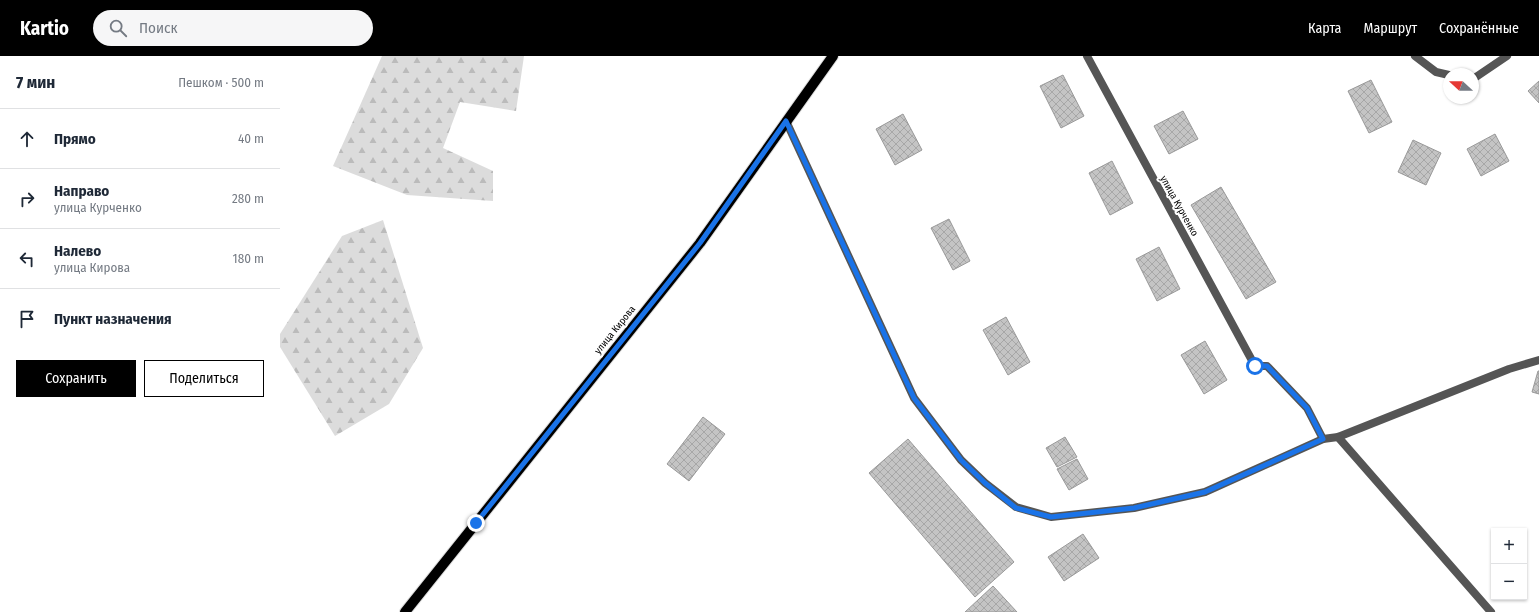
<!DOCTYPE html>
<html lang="ru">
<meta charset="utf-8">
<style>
:root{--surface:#fff;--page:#f6f6f7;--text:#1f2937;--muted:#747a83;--line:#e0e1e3;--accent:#000}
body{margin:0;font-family:"Fira Sans Condensed",sans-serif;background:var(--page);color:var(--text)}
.controls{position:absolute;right:12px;bottom:12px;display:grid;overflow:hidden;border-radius:0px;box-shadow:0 1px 3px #0004}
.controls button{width:36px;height:36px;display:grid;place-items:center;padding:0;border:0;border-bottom:1px solid var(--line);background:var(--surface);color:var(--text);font:20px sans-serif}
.compass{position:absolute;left:1163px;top:12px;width:36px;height:36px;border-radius:50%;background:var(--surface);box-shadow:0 1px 3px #0004;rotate:291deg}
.stop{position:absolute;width:12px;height:12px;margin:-9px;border:3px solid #1a73e8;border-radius:50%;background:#fff}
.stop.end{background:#1a73e8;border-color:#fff;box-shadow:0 1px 4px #0008}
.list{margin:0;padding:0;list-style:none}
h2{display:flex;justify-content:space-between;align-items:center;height:52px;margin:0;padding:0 16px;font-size:17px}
h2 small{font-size:13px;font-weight:400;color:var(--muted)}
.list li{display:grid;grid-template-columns:26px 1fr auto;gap:12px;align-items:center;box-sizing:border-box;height:60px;padding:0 16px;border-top:1px solid var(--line)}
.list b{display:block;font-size:15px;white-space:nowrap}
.list p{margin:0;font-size:13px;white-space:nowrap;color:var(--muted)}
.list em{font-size:13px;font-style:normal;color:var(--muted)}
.actions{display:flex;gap:8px;padding:12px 16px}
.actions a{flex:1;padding:9px 0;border:1px solid var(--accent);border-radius:0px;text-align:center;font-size:14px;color:var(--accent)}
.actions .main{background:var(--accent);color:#fff}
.icon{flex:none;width:22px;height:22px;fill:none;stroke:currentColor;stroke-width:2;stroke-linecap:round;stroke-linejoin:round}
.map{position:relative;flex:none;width:1259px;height:556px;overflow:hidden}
header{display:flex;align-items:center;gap:24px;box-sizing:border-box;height:56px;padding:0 20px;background:var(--accent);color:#fff}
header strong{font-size:19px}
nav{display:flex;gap:22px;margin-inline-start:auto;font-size:14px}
.search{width:280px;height:36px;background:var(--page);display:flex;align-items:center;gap:10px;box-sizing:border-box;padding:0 14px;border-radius:22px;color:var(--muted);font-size:15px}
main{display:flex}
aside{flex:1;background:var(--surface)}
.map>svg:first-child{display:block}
</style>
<header>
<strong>Kartio</strong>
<div class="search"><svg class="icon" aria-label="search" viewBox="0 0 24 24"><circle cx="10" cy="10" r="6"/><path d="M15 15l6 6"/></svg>Поиск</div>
<nav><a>Карта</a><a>Маршрут</a><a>Сохранённые</a></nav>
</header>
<main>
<aside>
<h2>7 мин<small>Пешком · 500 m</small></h2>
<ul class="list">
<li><svg class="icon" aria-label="ahead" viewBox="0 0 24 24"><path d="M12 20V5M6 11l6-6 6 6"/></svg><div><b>Прямо</b></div><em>40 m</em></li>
<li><svg class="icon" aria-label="right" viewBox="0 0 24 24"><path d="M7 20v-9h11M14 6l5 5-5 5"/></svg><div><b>Направо</b><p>улица Курченко</p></div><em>280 m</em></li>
<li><svg class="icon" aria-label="left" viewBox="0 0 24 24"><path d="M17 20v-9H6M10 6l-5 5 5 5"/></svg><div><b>Налево</b><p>улица Кирова</p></div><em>180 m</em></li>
<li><svg class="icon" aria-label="arrive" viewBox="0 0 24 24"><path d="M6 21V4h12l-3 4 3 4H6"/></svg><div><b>Пункт назначения</b></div></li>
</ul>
<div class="actions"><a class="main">Сохранить</a><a>Поделиться</a></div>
</aside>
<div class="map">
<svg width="1259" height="556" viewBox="0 0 1259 556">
<defs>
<pattern id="forest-firs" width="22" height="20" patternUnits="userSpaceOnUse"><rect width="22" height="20" fill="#dcdcdc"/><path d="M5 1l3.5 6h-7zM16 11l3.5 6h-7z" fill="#bbb"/></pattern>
<pattern id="building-cross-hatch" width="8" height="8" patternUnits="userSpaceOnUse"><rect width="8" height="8" fill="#c4c4c4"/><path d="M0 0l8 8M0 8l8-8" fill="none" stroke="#a7a7a7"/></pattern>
</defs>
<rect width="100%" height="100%" fill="#fff"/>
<!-- forest -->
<g fill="url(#forest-firs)">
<polygon points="102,0 244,0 236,55 180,46 163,92 213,115 213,145 127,139 53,110"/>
<polygon points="103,164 143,292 109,348 55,380 0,291 0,278 62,180"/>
</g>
<!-- building -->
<g fill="url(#building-cross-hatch)" stroke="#999">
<polygon points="783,19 804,60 781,72 760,30"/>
<polygon points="1091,24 1112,66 1089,77 1068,35"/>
<polygon points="1259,25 1259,47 1248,35"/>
<polygon points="903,55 918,83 889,98 874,70"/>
<polygon points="623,58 642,94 615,109 596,73"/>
<polygon points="1215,78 1229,105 1201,120 1187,93"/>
<polygon points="1133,84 1161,97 1146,129 1118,116"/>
<polygon points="832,105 853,147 830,159 809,117"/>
<polygon points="941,131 996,226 966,243 911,149"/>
<polygon points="669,163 690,205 673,214 651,172"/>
<polygon points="879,191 900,233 877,245 856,203"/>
<polygon points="726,261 750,306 728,319 703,274"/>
<polygon points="925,285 947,324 924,338 901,299"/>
<polygon points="1258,315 1259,315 1259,338 1252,336"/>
<polygon points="423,361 445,378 409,425 387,408"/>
<polygon points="785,381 797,401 777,411 766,392"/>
<polygon points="628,383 734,506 695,541 589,417"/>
<polygon points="797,403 808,423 789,434 777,413"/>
<polygon points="803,478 819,502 784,525 768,501"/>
<polygon points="713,530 737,556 685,556"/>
</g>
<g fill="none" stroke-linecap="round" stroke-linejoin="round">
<!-- primary casing -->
<g stroke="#dbdbdb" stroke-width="12">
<polyline id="primary" points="125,556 420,187 553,0"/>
</g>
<!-- service -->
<g stroke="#555" stroke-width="8">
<polyline points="975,310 987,310 1027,352 1043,383 1058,381 1229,313 1259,304"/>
<polyline points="1058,381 1211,556"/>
</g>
<!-- minor -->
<g stroke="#555" stroke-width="8">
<polyline points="807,0 975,310"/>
<polyline points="1135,0 1156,16 1169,19"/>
<polyline points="1193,23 1227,0"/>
<polyline points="506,65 634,342 681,404 705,427 736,451 771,461 854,452 925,436 1043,383"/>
</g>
<!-- primary -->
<use href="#primary" stroke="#000" stroke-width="10"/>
</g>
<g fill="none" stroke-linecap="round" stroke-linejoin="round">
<!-- route -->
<polyline stroke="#1a73e8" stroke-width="5" points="196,467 420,187 506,65 634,342 681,404 705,427 736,452 771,461 854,452 925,436 1043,383 1027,352 987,310 975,310"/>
</g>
<g text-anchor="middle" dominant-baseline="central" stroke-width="4" stroke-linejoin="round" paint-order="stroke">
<!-- street labels -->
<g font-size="10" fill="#000" stroke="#fff">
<text transform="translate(899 150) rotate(61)">улица Курченко</text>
<text transform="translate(335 274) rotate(-51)">улица Кирова</text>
</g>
</g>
</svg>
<div class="controls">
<button>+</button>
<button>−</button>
</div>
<svg class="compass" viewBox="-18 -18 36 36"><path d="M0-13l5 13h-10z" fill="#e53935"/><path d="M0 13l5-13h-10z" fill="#747a83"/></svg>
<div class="stop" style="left:975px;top:310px"></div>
<div class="stop end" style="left:196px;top:467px"></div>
</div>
</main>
